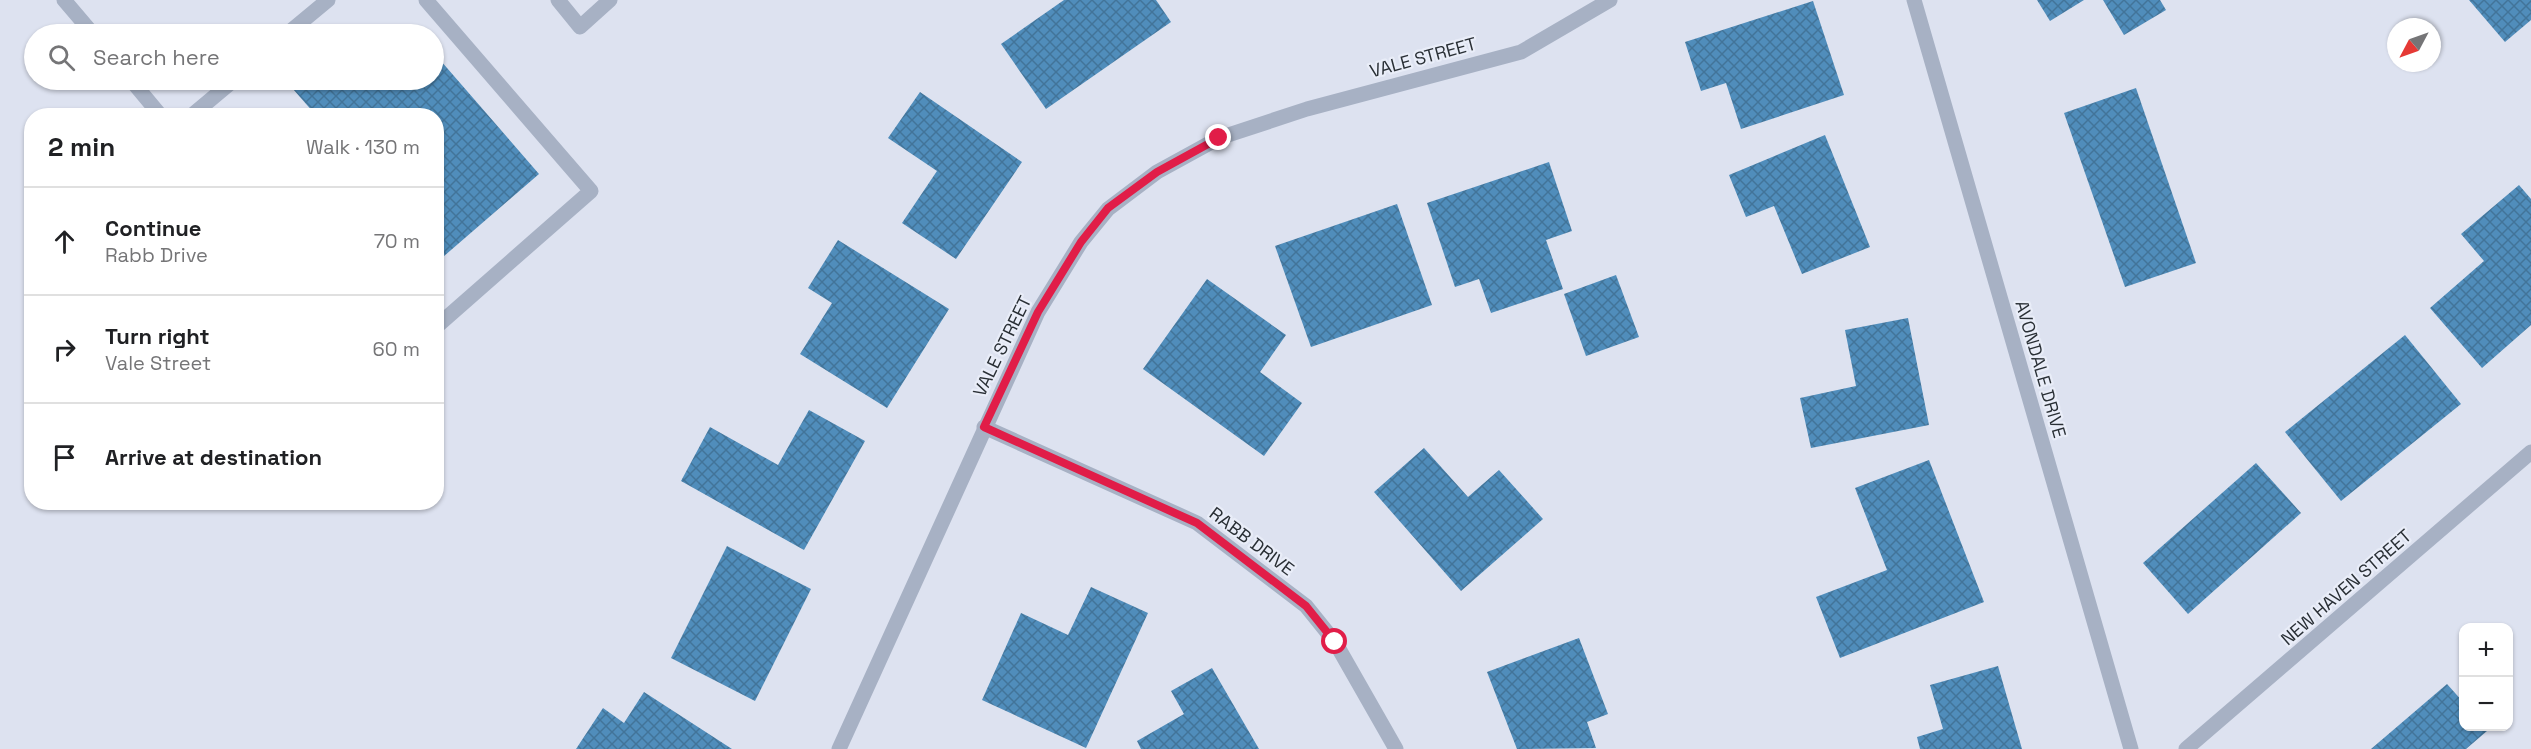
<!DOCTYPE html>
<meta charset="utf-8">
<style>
:root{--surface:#fff;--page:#f6f6f6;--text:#202124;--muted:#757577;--line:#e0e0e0}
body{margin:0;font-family:"Space Grotesk",sans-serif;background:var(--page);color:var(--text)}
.controls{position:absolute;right:18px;bottom:18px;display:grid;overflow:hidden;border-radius:12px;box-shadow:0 2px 4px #0004}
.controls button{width:54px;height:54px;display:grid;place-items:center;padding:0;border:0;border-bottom:2px solid var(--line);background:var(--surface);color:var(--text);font:30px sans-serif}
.compass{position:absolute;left:2387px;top:18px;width:54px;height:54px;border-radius:50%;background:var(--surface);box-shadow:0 2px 4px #0004;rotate:229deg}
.stop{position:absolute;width:18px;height:18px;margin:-14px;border:4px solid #e11d48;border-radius:50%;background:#fff}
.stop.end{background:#e11d48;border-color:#fff;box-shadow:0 2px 6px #0008}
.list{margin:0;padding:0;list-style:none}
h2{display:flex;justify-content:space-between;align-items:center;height:78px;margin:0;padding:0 24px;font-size:26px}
h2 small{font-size:20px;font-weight:400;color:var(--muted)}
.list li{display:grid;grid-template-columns:39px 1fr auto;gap:18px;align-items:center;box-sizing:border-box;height:108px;padding:0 24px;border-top:2px solid var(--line)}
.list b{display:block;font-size:22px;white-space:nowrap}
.list p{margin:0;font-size:20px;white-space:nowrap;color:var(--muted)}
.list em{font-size:20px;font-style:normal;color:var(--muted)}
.icon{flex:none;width:33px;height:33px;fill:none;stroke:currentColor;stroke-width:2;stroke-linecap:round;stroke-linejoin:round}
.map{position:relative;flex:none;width:2531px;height:749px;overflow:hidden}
.search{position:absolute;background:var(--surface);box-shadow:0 2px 4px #0004;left:24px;top:24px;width:420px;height:66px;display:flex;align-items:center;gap:15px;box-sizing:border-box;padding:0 21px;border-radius:33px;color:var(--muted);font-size:22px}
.panel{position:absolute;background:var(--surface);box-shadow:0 2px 4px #0004;left:24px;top:108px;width:420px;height:402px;border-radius:24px}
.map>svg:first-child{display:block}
</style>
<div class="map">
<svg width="2531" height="749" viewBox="0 0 2531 749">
<defs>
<pattern id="building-cross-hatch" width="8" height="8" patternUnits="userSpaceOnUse" patternTransform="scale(1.5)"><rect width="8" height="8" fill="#508dbb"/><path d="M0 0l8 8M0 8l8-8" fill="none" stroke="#427499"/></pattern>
</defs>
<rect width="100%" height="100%" fill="#dde2f0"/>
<!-- building -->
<g fill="url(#building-cross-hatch)">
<polygon points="1064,0 1156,0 1171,22 1046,109 1001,44"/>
<polygon points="2037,0 2084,0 2050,21"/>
<polygon points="2103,0 2160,0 2166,10 2124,35"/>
<polygon points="2469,0 2531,0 2531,20 2505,42"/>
<polygon points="1813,1 1844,95 1741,129 1726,83 1701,91 1685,42"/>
<polygon points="434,53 539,174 436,263 436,116 311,116 314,113 286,81 434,80"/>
<polygon points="2136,88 2196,263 2125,287 2064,113"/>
<polygon points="920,92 1022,162 956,259 902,223 937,171 888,138"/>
<polygon points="1825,135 1870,247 1802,274 1774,206 1746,217 1729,175"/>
<polygon points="1549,162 1572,231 1546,240 1563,289 1491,313 1479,279 1455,287 1427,203"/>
<polygon points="2519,185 2531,199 2531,325 2482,368 2430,308 2484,261 2461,234"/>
<polygon points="1397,204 1432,305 1311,347 1275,246"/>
<polygon points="838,240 949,309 887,408 800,354 832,303 808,288"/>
<polygon points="1616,275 1639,337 1586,356 1564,294"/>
<polygon points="1207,279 1286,335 1260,372 1302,403 1264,456 1143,369"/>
<polygon points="1908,318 1929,425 1811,448 1800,398 1856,386 1845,330"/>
<polygon points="2405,335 2461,404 2341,501 2285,432"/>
<polygon points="809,410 865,441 804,550 681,481 710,427 778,465"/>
<polygon points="1424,448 1468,497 1499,470 1543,519 1461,591 1374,492"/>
<polygon points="1929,460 1984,602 1840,658 1816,597 1887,570 1855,488"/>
<polygon points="2256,463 2301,513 2188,614 2143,563"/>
<polygon points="727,546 811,589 755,701 671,658"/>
<polygon points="1091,587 1148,613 1086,748 982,700 1021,613 1068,635"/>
<polygon points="1579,638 1608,714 1587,722 1596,748 1517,749 1487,672"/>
<polygon points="1998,666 2022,749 1920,749 1917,737 1943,729 1930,685"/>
<polygon points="1212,668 1259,749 1141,749 1137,741 1184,714 1171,691"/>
<polygon points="2447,684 2464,703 2464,726 2483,726 2487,731 2466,749 2371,749"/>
<polygon points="644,692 732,749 576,749 603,708 624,723"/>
</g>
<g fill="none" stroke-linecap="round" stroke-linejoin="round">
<!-- service -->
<g stroke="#a7b1c4" stroke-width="15">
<polyline points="64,0 93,34"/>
<polyline points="426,0 591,191 436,327"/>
<polyline points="558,0 580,27 610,0"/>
<polyline points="287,34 328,0"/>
<polyline points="131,80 161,116"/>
<polyline points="191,116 234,80"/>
</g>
<!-- minor -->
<g stroke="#a7b1c4" stroke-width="15">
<polyline points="1914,0 2131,749"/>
<polyline points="984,427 1197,523 1306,606 1335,642 1396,749"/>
<polyline points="839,749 1038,312 1081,242 1108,209 1157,172 1219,138 1307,109 1521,52 1610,0"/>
<polyline points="2186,749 2531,452"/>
</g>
</g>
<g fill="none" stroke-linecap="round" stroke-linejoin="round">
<!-- route -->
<polyline stroke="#e11d48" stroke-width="8" points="1219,138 1157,172 1108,208 1081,242 1038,312 984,427 1197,523 1306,606 1335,642"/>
</g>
<g text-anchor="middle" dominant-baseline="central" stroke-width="4.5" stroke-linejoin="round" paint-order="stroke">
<!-- street labels -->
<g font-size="18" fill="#292f35" stroke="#e9edf8">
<text transform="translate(1423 57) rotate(-15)">VALE STREET</text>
<text transform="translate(1002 346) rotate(-64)">VALE STREET</text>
<text transform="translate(2041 369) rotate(74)">AVONDALE DRIVE</text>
<text transform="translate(1252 541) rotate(37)">RABB DRIVE</text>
<text transform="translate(2346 587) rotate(-41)">NEW HAVEN STREET</text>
</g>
</g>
</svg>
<div class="controls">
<button>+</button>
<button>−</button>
</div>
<svg class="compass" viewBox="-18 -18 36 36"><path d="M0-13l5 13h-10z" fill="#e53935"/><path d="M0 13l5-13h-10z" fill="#757577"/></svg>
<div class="stop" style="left:1335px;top:642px"></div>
<div class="stop end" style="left:1219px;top:138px"></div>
<div class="search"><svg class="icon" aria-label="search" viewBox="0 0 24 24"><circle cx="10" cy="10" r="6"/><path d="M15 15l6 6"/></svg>Search here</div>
<section class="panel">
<h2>2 min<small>Walk · 130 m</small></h2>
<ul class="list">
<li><svg class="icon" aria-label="ahead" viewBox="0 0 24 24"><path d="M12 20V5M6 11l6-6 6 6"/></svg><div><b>Continue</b><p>Rabb Drive</p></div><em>70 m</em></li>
<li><svg class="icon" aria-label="right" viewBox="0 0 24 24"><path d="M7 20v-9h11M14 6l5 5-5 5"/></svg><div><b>Turn right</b><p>Vale Street</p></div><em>60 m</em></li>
<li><svg class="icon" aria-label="arrive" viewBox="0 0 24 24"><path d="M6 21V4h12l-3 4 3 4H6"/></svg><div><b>Arrive at destination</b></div></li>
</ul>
</section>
</div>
